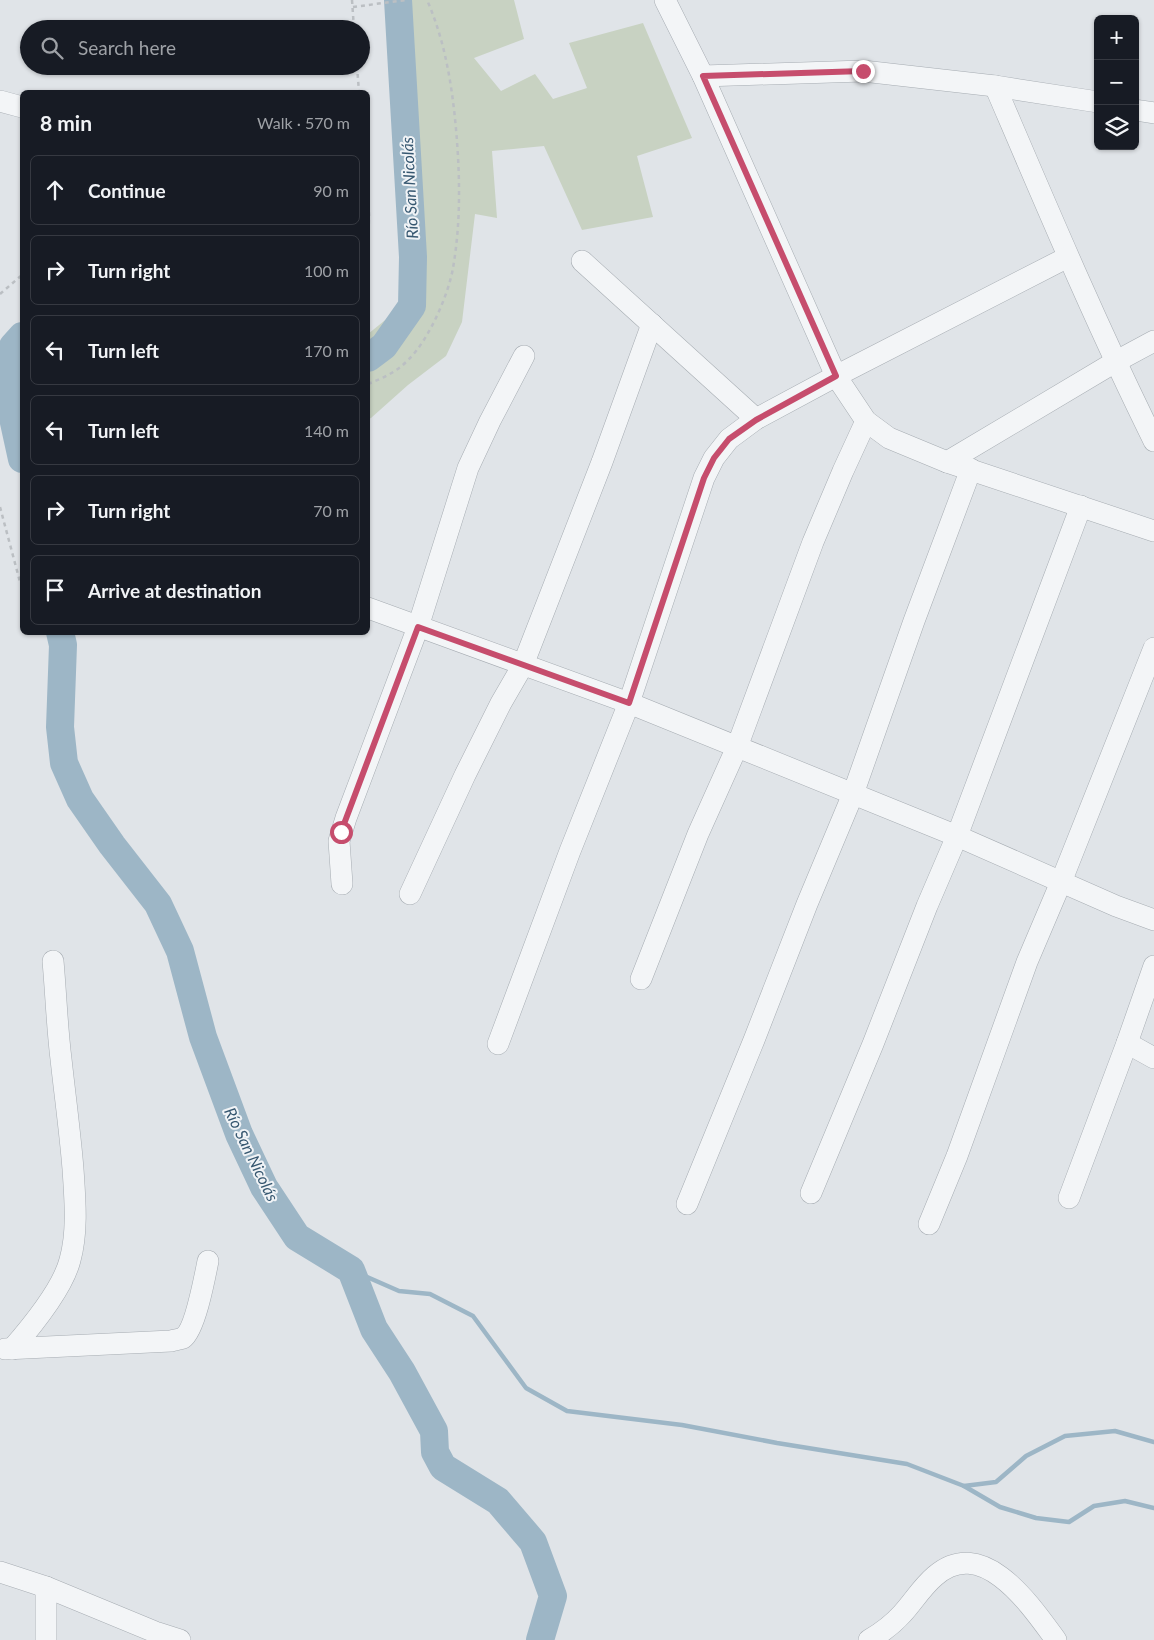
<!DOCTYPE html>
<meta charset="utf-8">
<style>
:root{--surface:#171b24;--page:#20242c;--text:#f1f3f6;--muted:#9ea1a6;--line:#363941}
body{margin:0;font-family:Lato,sans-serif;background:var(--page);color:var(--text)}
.controls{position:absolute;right:15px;top:15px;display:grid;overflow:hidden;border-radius:8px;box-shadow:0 1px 4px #0004}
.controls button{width:45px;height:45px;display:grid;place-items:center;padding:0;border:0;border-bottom:1px solid var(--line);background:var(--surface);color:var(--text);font:25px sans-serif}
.stop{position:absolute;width:15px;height:15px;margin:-11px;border:4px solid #c64d6d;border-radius:50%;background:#fff}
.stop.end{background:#c64d6d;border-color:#fff;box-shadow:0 1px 5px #0008}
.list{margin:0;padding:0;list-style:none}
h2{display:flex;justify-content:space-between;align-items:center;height:65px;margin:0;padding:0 20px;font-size:21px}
h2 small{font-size:16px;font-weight:400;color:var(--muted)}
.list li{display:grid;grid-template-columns:32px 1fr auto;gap:15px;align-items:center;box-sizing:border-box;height:70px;margin:0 10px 10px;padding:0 10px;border:1px solid var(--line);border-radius:8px}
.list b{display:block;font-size:19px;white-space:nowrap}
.list em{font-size:16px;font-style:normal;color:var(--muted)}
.icon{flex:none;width:28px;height:28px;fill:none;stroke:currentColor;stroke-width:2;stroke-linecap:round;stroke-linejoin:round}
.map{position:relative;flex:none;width:1154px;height:1640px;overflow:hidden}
.search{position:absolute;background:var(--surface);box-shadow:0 1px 4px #0004;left:20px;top:20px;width:350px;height:55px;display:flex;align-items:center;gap:12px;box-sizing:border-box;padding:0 18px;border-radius:28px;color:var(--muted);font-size:19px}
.panel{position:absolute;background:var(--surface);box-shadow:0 1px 4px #0004;left:20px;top:90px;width:350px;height:545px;border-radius:8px}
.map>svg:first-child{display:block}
</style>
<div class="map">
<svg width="1154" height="1640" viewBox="0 0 1154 1640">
<rect width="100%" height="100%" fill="#e0e4e8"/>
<!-- green -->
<polygon fill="#c8d2c2" points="398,0 514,0 524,39 474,58 501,91 535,74 553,99 587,88 569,43 643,23 692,138 637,156 653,217 582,230 544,146 492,151 497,218 475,214 462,322 446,356 408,385 371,418 368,419 368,334 416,295 405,71"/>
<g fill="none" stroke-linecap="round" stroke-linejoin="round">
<!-- stream -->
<g stroke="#9db6c6" stroke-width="4.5">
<polyline points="351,1270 399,1291 430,1294 473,1316 526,1388 567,1411 682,1425 777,1443 907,1464 964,1486 996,1482 1026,1456 1065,1436 1115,1431 1154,1442"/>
<polyline points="964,1486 1000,1507 1036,1518 1069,1522 1094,1506 1125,1501 1154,1508"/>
</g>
<!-- river -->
<g stroke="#9db6c6" stroke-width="28">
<polyline points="22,336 13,346 6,386 22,459"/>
<polyline points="368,358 384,346 412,306 413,257 398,0"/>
<polyline points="60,632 63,645 60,727 64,763 80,799 112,845 158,904 180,951 203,1037 239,1134 264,1187 297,1237 351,1270 374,1329 402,1372 434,1431 435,1452 443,1467 498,1501 533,1542 553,1596 540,1640"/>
</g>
<!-- minor casing -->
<g stroke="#a6acb2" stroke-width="22">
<g id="minor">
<polyline points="665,0 703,76 836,376 866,421 889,438 947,462 1154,531"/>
<polyline points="703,76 863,71 995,86 1098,102"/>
<path d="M995,86C1046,205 1096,324 1154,441"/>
<polyline points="0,101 22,107"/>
<polyline points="1135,110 1154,113"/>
<polyline points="582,261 756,419"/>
<polyline points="947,462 1115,362 1154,341"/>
<polyline points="368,608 629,703 957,836 1116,906 1154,920"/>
<polyline points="342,884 339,841 346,818 418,627 468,468 490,421 524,356"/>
<polyline points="410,894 465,775 501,703 523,665 602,462 652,324"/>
<polyline points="641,979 698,834 737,747 813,542 843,471 866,421"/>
<polyline points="1127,1043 1154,1058"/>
<polyline points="498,1044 570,851 629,703 704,478 714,458 729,439 756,419 836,376 1068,257"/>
<polyline points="811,1193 873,1044 927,906 957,836 1081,506"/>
<polyline points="1069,1198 1127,1043 1154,966"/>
<polyline points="687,1204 754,1040 807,904 853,794 914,621 971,469"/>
<polyline points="929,1224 957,1156 1027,962 1061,882 1154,648"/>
<path d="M5,1349L171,1341C175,1340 180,1339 183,1338C195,1330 205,1276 208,1261"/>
<path d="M12,1349C32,1326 63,1288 70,1260C78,1231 75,1199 73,1169C70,1132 65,1096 61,1059C57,1027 56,994 53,961"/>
<polyline points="0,1572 46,1587 155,1632 180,1640"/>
<polyline points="46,1640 46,1587"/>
<path d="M869,1640C881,1633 893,1624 902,1614C913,1602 922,1587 935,1576C983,1534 1031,1606 1056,1640"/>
</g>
</g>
<!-- path -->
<g stroke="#bbbfc3" stroke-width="2.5" stroke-dasharray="4 4" stroke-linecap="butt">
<polyline points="352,0 354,29"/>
<polyline points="353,7 406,0"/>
<polyline points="357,66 359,92"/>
<polyline points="368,196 369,215 368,260"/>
<polyline points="0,294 22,275"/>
<path d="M368,384C383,378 397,372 409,359C429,339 448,296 453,268C461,222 460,175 456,129C452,85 445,41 427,0"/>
<polyline points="0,507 20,582"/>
</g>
<!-- minor -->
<use href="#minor" stroke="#f3f5f7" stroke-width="21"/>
</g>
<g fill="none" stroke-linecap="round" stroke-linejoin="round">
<!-- route -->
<polyline stroke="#c64d6d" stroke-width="6" points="341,832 418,627 629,703 704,478 714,458 729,439 756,420 836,376 703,76 863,71"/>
</g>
<g text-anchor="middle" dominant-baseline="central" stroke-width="4" stroke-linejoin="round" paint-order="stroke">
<!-- water labels -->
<g font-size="16" font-style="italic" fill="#365770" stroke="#f0f3f6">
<text transform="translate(409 188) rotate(-93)">Río San Nicolás</text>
<text transform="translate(252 1154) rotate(64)">Río San Nicolás</text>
</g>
</g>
</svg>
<div class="controls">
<button>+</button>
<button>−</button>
<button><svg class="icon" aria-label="layers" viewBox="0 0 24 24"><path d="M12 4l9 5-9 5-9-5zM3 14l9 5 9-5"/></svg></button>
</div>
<div class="stop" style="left:341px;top:832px"></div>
<div class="stop end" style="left:863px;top:71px"></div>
<div class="search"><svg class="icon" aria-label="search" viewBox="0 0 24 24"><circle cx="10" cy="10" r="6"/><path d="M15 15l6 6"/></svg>Search here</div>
<section class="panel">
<h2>8 min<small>Walk · 570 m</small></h2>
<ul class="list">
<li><svg class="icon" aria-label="ahead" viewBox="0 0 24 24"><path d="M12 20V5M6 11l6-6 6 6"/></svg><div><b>Continue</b></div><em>90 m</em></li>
<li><svg class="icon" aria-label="right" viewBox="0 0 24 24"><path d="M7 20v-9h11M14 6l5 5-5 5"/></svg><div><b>Turn right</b></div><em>100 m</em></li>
<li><svg class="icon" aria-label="left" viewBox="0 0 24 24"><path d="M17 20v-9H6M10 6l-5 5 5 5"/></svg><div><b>Turn left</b></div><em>170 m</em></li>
<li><svg class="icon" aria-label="left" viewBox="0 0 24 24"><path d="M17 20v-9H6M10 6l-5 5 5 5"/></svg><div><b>Turn left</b></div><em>140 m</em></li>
<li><svg class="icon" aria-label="right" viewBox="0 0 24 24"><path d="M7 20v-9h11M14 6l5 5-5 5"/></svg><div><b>Turn right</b></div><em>70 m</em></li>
<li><svg class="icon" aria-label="arrive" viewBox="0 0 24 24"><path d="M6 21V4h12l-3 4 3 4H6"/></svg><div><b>Arrive at destination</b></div></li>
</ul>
</section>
</div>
